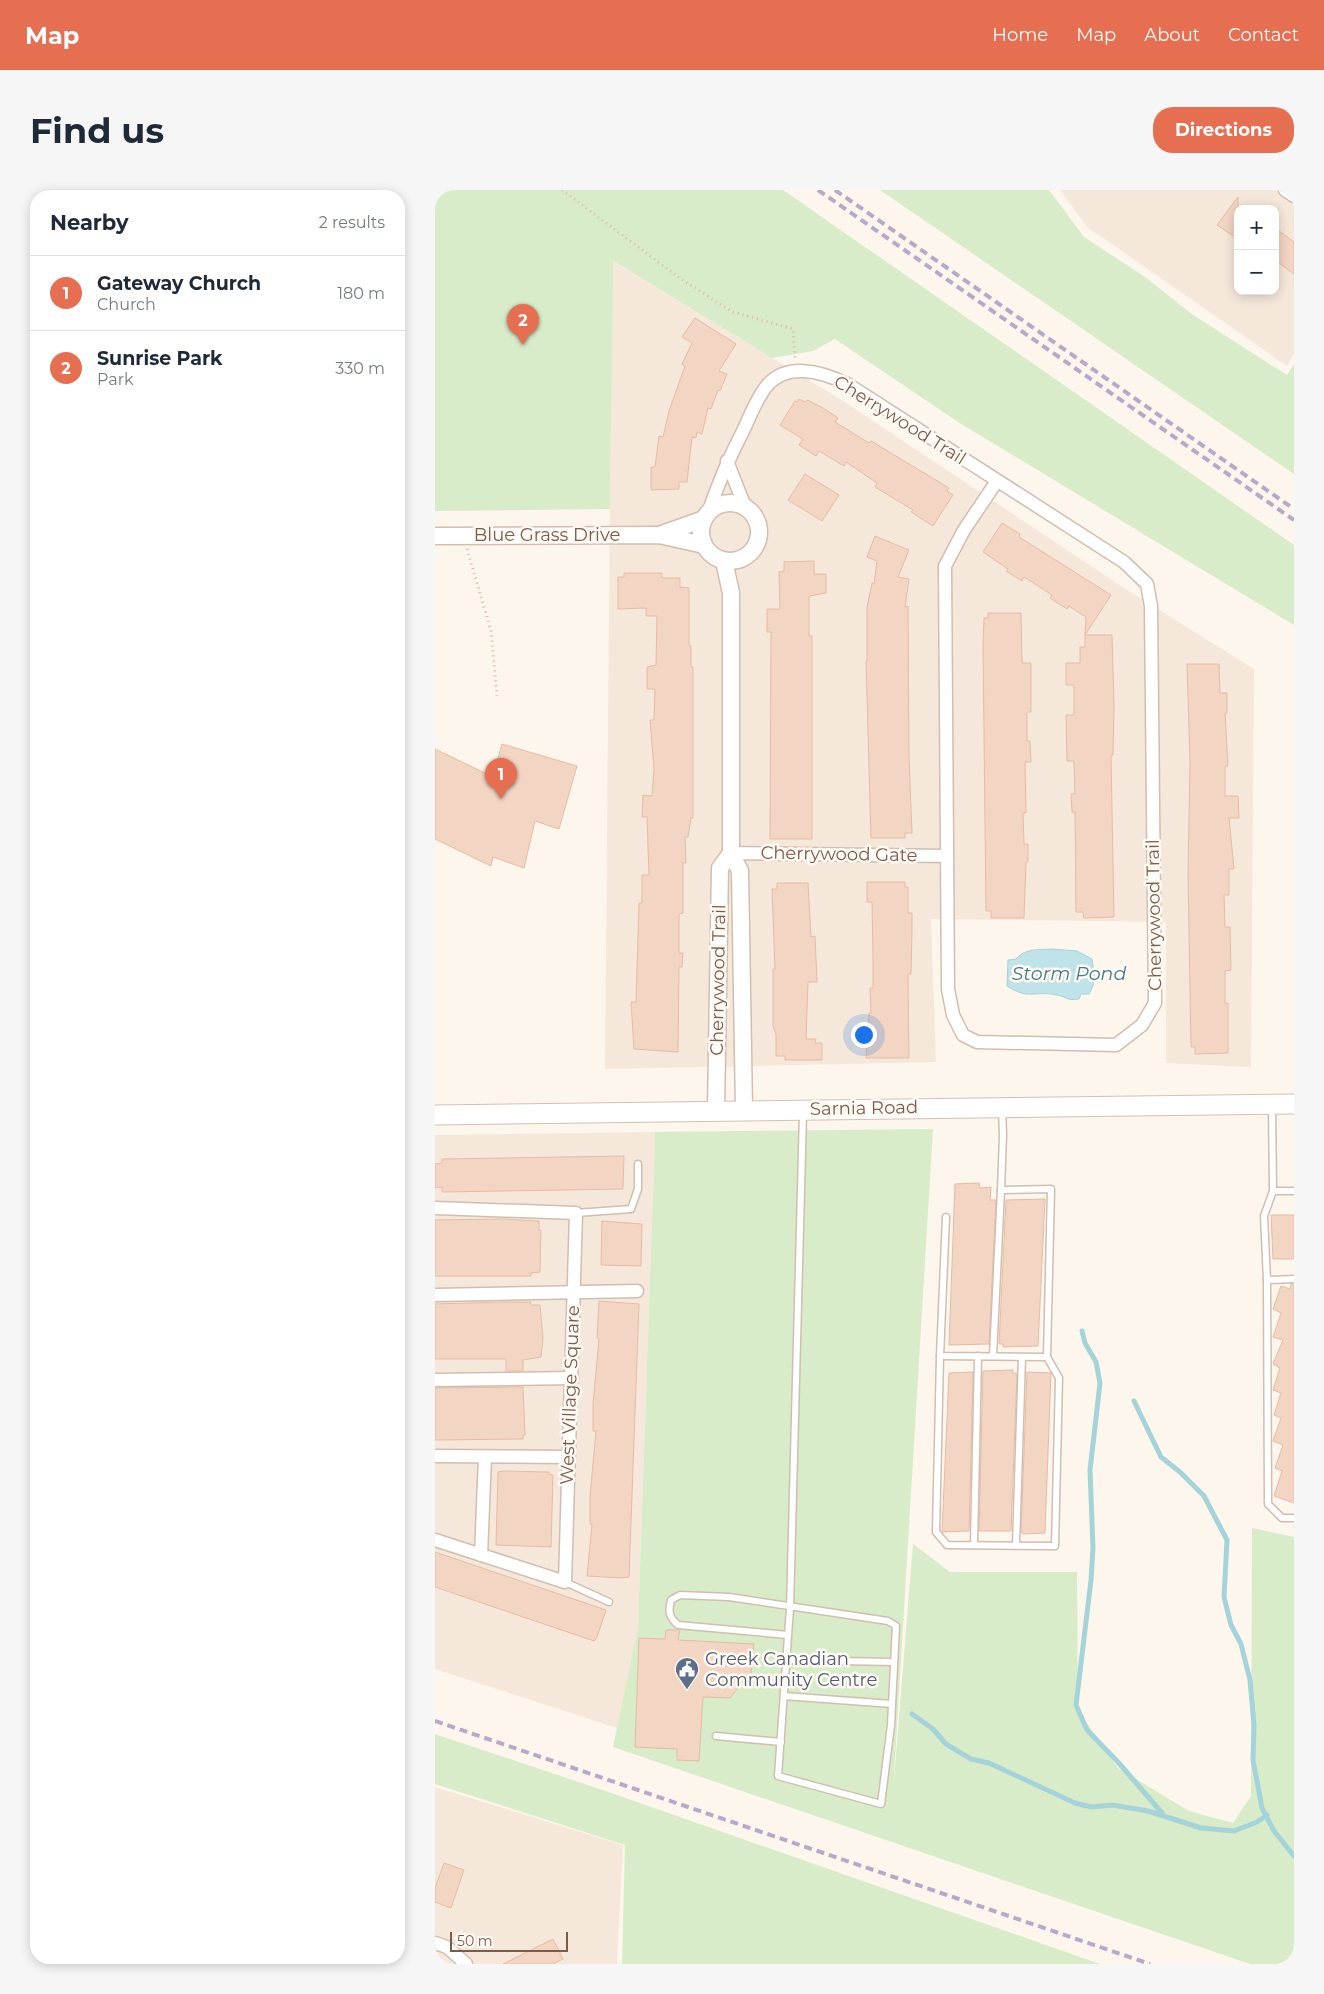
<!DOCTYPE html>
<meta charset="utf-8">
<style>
:root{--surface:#fff;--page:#f6f6f7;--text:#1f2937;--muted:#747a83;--line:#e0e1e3;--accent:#e76f51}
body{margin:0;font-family:Montserrat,sans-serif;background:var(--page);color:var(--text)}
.controls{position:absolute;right:15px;top:15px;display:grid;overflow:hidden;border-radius:10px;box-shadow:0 2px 12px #0003}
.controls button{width:45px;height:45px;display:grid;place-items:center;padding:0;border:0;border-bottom:1px solid var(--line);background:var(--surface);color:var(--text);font:25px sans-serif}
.scale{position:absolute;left:15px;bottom:12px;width:118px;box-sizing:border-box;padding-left:5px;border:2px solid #7a5c4d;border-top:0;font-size:14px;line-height:18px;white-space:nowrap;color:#7a5c4d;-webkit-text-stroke:4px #fffaf3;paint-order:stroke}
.you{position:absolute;left:428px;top:844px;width:18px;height:18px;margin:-12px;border:4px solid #fff;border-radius:50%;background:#1a73e8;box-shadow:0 0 0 8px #1a73e833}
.badge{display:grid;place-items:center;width:32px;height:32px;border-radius:50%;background:var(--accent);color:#fff;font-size:16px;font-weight:700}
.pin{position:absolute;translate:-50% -41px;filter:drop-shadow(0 1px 2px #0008)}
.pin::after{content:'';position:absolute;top:26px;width:18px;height:15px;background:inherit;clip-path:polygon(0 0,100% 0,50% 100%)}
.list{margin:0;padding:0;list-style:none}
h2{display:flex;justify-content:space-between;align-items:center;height:65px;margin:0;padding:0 20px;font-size:21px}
h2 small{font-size:16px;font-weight:400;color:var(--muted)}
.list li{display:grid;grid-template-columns:32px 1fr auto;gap:15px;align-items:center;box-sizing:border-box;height:75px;padding:0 20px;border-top:1px solid var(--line)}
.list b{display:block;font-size:19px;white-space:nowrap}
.list p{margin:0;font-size:16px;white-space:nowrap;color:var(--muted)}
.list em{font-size:16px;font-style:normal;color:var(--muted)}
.map{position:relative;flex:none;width:859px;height:1774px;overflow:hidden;border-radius:20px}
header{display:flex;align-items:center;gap:30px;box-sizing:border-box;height:70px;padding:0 25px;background:var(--accent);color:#fff}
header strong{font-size:24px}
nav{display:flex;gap:28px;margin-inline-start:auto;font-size:18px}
.intro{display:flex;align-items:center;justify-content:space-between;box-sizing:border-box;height:120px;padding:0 30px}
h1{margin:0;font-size:35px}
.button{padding:12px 22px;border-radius:20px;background:var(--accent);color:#fff;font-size:18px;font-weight:700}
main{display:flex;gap:30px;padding:0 30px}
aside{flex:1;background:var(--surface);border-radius:20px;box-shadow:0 2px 12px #0003}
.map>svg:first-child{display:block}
</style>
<header>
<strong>Map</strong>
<nav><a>Home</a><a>Map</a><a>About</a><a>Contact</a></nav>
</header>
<div class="intro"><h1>Find us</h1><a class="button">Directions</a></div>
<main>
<aside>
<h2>Nearby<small>2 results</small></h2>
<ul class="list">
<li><span class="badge">1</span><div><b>Gateway Church</b><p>Church</p></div><em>180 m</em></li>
<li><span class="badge">2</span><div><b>Sunrise Park</b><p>Park</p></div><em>330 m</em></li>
</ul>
</aside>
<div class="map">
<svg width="859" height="1774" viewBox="0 0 859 1774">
<rect width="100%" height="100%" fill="#fdf6ec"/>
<!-- residential -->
<g fill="#f5e8da" fill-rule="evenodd">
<path d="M625,0H840L859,15V164L852,176L652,37ZM803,19H840V101H803Z"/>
<polygon points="177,71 405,209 686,396 819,479 816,877 731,873 731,732 496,729 501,872 170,879"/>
<polygon points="220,942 203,1438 185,1539 0,1479 0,945"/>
<polygon points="0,1597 188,1655 182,1774 0,1774"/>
</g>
<!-- green -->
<g fill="#d8ecc9">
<polygon points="0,0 348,0 859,355 859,435 523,232 400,149 378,161 337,168 178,71 175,319 0,321"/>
<polygon points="445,0 614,0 649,47 710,87 758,125 852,185 859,174 859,284"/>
<polygon points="498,939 458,1602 478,1354 515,1382 642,1382 643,1520 683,1578 754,1621 798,1633 816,1606 817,1338 859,1347 859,1774 815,1774 178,1557 203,1438 220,942"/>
<polygon points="0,1544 159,1597 665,1774 187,1774 190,1655 0,1594"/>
</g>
<!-- water -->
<path fill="#bfe3e8" stroke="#a5d3da" d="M617,759L642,761L657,769C659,783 662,791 654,804H646L644,809C630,811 633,807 622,805C598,800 596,811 572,796L573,770L581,769C590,758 604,760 617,759Z"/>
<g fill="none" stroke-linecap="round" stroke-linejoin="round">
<!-- stream -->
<g stroke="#a5d3da" stroke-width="5">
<polyline points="647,1141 650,1153 661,1172 665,1193 655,1280 658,1358 656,1390 641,1515 652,1540 683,1572 727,1623"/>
<polyline points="699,1211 726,1267 745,1282 769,1306 792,1350 789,1407 796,1435 806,1454 815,1490 819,1535 818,1570 827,1618 839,1641 859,1666"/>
<polyline points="477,1524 498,1539 511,1554 536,1569 554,1573 640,1613 656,1617 677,1615 713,1621 766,1638 799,1641 822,1632 832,1625"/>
</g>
</g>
<!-- building -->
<g fill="#f3d5c3" stroke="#e6bba3">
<polygon points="803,7 803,49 782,35"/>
<polygon points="840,38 859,52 859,84 840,70"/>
<polygon points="260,128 301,154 284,181 292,184 285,201 283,200 276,219 273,218 267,244 262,242 261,248 257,247 252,292 244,292 244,299 216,300 216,277 220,277 224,246 228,247 234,221 250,176 247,174 257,153 247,147"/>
<polygon points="364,209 370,212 372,210 388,218 403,228 400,232 434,253 436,251 514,298 512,301 518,305 498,336 476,322 478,320 440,297 442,293 411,272 409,276 384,261 381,266 364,255 368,249 345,235 360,211 362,212"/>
<polygon points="370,284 404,305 387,331 353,310"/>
<polygon points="567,333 585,344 584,347 676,405 650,445 651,427 634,416 632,419 615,408 617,405 589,387 587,391 571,381 573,379 548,362"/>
<polygon points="440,346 474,360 463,387 474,389 470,417 473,416 474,567 477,643 470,643 470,648 436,648 431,471 432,471 432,417 437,393 439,394 442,371 432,367"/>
<polygon points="379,371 379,384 391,384 391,403 374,406 374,446 377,446 377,649 335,649 336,442 332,442 332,419 345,419 344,382 349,381 349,372"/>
<polygon points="189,383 227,383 227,388 245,388 245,397 254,398 254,455 256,456 256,477 258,477 258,628 256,628 253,647 250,647 251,673 248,673 248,723 244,724 244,763 248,763 247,777 244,777 243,862 199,859 196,812 201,812 204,713 207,713 207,685 214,685 212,627 207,627 208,605 217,606 219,579 215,530 219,530 220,499 212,499 212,477 221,475 222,426 211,426 211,418 183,419 183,387 189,387"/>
<polygon points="553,423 586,423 587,473 596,473 596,522 592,522 592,551 595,551 596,572 590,572 591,623 588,623 589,654 593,654 593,672 591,672 589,728 556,728 556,721 551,721 548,454 549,428 553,428"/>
<polygon points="650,445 677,445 679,514 678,565 676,565 679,727 649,728 648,722 641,722 640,622 637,622 636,604 640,604 639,571 632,571 631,525 639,525 639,495 631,495 631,473 645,473 645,457 650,457"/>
<polygon points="752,474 784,474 785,503 792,503 792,523 790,523 793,576 790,576 790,606 803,606 804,628 794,628 799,679 794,679 794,705 789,705 790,737 795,737 796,780 790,781 790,813 793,813 793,863 760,864 760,857 756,857 753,684 755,571"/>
<polygon points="67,554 142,576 124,639 100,631 89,678 58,667 56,676 0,649 0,559 58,587"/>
<polygon points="432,692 470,692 470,697 473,697 473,723 477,723 477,740 476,784 473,784 474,868 431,868 434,823 436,823 435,798 438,798 438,767 437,712 432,712"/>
<polygon points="342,693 373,693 376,747 380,746 382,792 373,792 371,849 381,849 380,853 387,853 387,870 350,870 350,866 341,866 341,844 338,836 338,779 340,779 337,699 342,699"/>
<polygon points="189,966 188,999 7,1002 7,997 0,998 0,974 7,973 7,969"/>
<polygon points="544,993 545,998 556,997 555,1010 561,1010 554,1154 514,1155 520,994"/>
<polygon points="610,1009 603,1156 568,1157 568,1154 564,1154 571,1010"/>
<polygon points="836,1025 859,1025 859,1069 838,1069"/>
<polygon points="69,1029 104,1031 104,1040 106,1040 105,1082 96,1083 96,1086 0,1086 0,1030"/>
<polygon points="167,1031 207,1034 206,1076 166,1075"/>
<polygon points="856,1094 859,1094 859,1313 839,1306 847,1281 840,1278 848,1255 838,1251 846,1228 839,1225 846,1203 838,1200 845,1178 838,1174 848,1150 838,1147 846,1123 838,1119 846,1096 855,1099"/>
<polygon points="164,1111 204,1114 194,1387 187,1388 152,1386 157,1334 155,1334 155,1307 161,1241 158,1241 158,1214 164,1149 162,1148"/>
<polygon points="70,1112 96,1112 96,1115 105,1115 108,1148 106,1167 88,1170 88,1181 71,1181 71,1169 0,1169 0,1114"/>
<polygon points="578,1180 578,1183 582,1183 576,1341 544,1341 548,1181"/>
<polygon points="538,1182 534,1341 507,1342 514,1183"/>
<polygon points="592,1182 616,1183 610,1343 588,1344 586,1342"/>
<polygon points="88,1197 90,1245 88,1245 88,1249 0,1250 0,1198"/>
<polygon points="68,1281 114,1282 114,1284 118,1285 116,1357 61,1355 63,1282"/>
<polygon points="0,1362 171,1420 162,1447 159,1451 0,1397"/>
<polygon points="231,1440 245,1440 243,1450 319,1454 315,1493 307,1493 295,1508 268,1507 264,1571 242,1570 242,1559 200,1557 204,1448 230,1449"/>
<polygon points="9,1673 29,1680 16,1718 0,1712 0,1698"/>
<polygon points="118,1749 128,1769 118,1774 68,1774"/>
</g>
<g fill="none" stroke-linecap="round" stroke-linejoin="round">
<!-- service casing -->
<g stroke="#d1beb0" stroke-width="9">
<g id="service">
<polyline points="837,916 838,1001 859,1001"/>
<polyline points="838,1001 829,1026 832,1090 859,1089"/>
<polyline points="141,1023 196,1019 203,999 203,974"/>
<polyline points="511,1027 505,1166 612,1167 616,999 566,1000 568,945 567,918"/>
<polyline points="832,1090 833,1314 847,1328 859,1328"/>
<polyline points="505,1166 501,1342 512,1355 620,1356 624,1188 612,1167"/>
<polyline points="558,1166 566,1000"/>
<polyline points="539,1355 543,1166"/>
<polyline points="581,1355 587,1167"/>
<polyline points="130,1392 174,1412"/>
<path d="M353,1445L243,1435C234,1427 233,1422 236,1410L245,1405L294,1407L453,1431L461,1436L456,1535L446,1614L343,1586C347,1530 351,1474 355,1418L368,923"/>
<polyline points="351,1470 459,1472"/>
<polyline points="349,1506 457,1514"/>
<polyline points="281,1546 346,1552"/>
</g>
</g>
<!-- minor casing -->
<g stroke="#d1beb0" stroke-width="15">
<g id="minor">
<polyline points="850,0 859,6"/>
<polyline points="292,271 310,317"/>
<path d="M273,323C283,294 295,266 309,239C315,226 320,213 328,201C348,170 387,181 414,195L689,372L712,394L716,416L720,813L707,835L681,855L542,852L528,845L518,825L513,799L510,376L529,340L562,291"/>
<polyline points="296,663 512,666"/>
<polyline points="0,1018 141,1023 130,1392 0,1350"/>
<polyline points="0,1105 202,1101"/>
<polyline points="0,1190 137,1188"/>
<polyline points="0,1266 133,1267"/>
<polyline points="46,1365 50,1267"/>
<polyline points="0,1753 12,1757 31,1774"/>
</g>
</g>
<!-- tertiary casing -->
<g stroke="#d1beb0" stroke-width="19">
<g id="tertiary">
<circle cx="295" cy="342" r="29"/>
<polyline points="224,345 269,329"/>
<polyline points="0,346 224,345 269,355"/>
<polyline points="289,371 296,403 296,663 305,681 309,920"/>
<polyline points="281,920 285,678 296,663"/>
</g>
</g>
<!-- secondary casing -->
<g stroke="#d6c0b0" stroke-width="21">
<polyline id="secondary" points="0,925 859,914"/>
</g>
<!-- path -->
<g stroke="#d9b8a5" stroke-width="3" stroke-dasharray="1 4" stroke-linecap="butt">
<polyline points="127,0 246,89 298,122 358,139 360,169"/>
<polyline points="32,359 56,441 62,506"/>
</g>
<!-- service -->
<use href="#service" stroke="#fff" stroke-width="6"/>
<!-- minor -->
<use href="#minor" stroke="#fff" stroke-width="12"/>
<!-- tertiary -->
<use href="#tertiary" stroke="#fff" stroke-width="16"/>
<!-- secondary -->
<use href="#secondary" stroke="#fff" stroke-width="19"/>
<!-- rail -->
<g stroke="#b9a8c9" stroke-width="4" stroke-dasharray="8 5" stroke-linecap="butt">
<polyline points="383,0 859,330"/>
<polyline points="400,0 859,319"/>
<polyline points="0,1531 715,1774"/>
</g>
</g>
<!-- icons -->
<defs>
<g id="civic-pin" transform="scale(1.25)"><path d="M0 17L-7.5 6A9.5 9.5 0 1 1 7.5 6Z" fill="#5c6f8a" stroke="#fffaf3"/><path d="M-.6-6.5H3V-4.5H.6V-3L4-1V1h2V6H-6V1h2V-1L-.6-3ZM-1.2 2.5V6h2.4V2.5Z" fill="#fff"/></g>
</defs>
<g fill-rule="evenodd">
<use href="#civic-pin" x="252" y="1479"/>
</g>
<g text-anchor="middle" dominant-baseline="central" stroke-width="5" stroke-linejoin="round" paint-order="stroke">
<!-- street labels -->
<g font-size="18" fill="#7a5c4d" stroke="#fffaf3">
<text transform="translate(465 230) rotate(32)">Cherrywood Trail</text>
<text x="112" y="345">Blue Grass Drive</text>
<text transform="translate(404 664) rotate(1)">Cherrywood Gate</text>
<text transform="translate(719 725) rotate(-91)">Cherrywood Trail</text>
<text transform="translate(283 790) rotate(-89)">Cherrywood Trail</text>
<text transform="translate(429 918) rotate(-1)">Sarnia Road</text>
<text transform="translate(135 1205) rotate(-88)">West Village Square</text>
</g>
<!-- service labels -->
<g font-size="18" fill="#4e5e75" stroke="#fffaf3" text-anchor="start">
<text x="270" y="1469">Greek Canadian<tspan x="270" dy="21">Community Centre</tspan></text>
</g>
<!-- water labels -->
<g font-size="19" font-style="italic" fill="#437c86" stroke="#fffaf3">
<text x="634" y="783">Storm Pond</text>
</g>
</g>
</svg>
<div class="controls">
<button>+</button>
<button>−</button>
</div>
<div class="scale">50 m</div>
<div class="you"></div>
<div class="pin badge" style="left:66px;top:609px">1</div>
<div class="pin badge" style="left:88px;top:155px">2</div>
</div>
</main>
